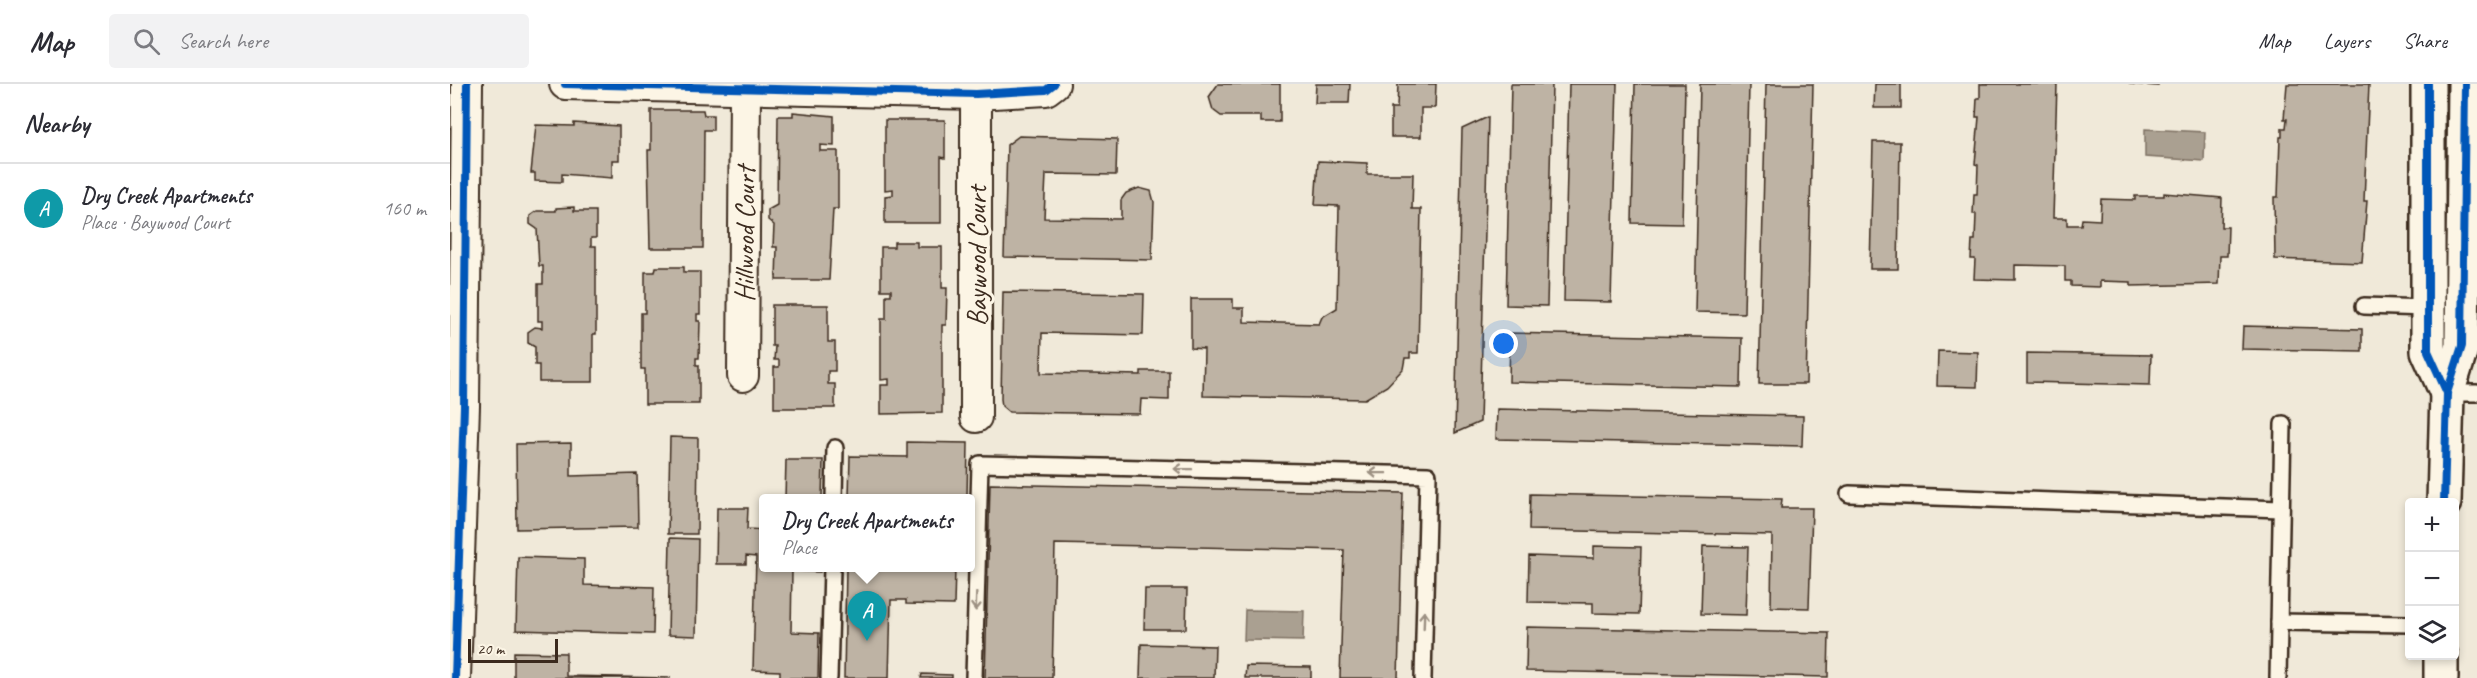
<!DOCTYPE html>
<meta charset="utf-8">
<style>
:root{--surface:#fff;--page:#f2f2f3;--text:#2b2b33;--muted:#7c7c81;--line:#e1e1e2;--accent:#2563eb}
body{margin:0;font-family:Caveat,sans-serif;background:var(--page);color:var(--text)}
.controls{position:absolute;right:18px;bottom:18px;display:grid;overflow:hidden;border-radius:6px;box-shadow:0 3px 9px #0003}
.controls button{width:54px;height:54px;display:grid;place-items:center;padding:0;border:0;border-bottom:2px solid var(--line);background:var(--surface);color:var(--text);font:30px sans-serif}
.scale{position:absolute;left:18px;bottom:15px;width:90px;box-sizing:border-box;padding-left:6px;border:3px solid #3b2a1e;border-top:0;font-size:16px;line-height:21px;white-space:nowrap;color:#3b2a1e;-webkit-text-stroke:4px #fcf5e5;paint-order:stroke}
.you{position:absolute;left:1054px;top:260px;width:21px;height:21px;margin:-15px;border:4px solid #fff;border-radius:50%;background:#1a73e8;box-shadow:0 0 0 9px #1a73e833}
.badge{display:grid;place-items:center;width:39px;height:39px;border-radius:50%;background:var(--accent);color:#fff;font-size:20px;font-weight:700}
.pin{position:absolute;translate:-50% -50px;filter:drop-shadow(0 2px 3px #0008)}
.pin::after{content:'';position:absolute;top:32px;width:21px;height:18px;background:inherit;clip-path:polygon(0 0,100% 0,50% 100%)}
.popup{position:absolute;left:309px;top:410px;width:216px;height:78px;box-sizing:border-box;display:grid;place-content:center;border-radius:6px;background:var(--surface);filter:drop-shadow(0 2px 4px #0005);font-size:20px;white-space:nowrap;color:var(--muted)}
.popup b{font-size:22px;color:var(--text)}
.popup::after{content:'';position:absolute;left:50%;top:100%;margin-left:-12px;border:12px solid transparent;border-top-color:var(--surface)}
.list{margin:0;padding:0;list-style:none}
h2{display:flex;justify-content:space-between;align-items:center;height:78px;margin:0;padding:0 24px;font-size:26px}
h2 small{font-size:20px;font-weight:400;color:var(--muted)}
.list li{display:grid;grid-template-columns:39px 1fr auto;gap:18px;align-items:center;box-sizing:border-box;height:90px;padding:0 24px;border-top:2px solid var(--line)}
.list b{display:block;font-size:22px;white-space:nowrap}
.list p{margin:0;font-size:20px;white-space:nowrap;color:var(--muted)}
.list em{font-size:20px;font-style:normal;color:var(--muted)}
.icon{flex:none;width:33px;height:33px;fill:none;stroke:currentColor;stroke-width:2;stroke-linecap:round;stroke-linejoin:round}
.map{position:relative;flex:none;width:2027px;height:594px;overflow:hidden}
header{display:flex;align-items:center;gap:36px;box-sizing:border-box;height:84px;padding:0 30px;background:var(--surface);border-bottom:2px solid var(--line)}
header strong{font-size:28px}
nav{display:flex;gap:33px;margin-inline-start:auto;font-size:21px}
.search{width:420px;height:54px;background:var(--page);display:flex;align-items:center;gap:15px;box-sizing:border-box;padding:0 21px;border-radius:6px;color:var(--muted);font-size:22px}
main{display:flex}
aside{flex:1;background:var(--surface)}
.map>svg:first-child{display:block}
</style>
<header>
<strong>Map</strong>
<div class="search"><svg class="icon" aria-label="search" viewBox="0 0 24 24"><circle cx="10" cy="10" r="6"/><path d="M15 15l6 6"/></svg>Search here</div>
<nav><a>Map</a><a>Layers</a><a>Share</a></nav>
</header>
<main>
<aside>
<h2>Nearby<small></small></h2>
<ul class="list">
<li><span class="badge" style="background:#0f9aa8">A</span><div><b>Dry Creek Apartments</b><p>Place · Baywood Court</p></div><em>160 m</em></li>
</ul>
</aside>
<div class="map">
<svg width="2027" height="594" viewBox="0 0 2027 594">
<rect width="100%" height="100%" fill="#f0e9d9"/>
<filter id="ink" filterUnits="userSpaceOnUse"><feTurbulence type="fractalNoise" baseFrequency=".0167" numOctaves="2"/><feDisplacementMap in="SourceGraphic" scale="12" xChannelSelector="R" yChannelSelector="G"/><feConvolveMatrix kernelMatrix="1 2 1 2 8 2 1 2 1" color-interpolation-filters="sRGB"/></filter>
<g filter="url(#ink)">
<!-- water -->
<g fill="#aaa091" stroke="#7e7163" stroke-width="1.5">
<polygon points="1695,45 1755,48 1754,77 1695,73"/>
<polygon points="795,526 854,527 853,557 794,556"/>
</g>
<!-- building -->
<g fill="#beb3a4" stroke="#3b2a1e" stroke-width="1.5">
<polygon points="768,0 830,0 830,38 811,38 811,32 771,32 763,26 759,13"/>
<polygon points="866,0 900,0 899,19 865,19"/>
<polygon points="948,0 986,0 985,24 971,24 971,53 941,53 941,24 947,24"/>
<polygon points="1061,0 1102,0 1097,222 1056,221"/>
<polygon points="1119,0 1167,0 1161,218 1114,217"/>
<polygon points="1185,0 1235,0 1232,140 1182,139"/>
<polygon points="1250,0 1299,0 1294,229 1245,228"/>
<polygon points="1316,0 1363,0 1356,300 1309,300"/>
<polygon points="1425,0 1451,0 1451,24 1424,24"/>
<polygon points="1530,0 1607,0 1603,134 1617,134 1617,141 1631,141 1632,135 1650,136 1651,115 1685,116 1685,112 1714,112 1714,109 1772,114 1771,143 1778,143 1777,172 1770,172 1769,200 1681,202 1681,198 1650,197 1650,203 1621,202 1621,197 1615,197 1615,182 1565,181 1565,196 1524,195 1525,175 1521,175 1522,156 1525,156 1526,130 1523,130 1524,110 1527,110 1528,81 1525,80 1529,33 1526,33 1527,14 1530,14"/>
<polygon points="1679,0 1708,0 1708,2"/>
<polygon points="1837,0 1919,0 1914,117 1917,117 1912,178 1825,175 1824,113 1828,113 1830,53 1832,53 1832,44 1836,44 1837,35 1834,35"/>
<polygon points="201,26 253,26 254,31 263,31 263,46 254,46 253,164 200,164 198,66 201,66"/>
<polygon points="343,28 384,32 384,62 370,61 370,67 388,67 388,125 383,125 379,196 326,196 327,163 323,163 324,141 318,136 318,126 327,121 328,32 343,32"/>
<polygon points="1038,33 1030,338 1005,349 1012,45"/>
<polygon points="435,36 495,36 495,74 491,73 491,139 435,139 435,112 443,111 443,105 435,106"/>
<polygon points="124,39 169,42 169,76 162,76 162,94 112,90 112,98 85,97 85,89 81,89 86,41 124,42"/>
<polygon points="569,52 667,55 666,91 596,90 594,134 671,135 671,116 676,109 689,104 701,107 704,118 702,176 554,173 557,61"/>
<polygon points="1423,58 1450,58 1448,185 1420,185"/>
<polygon points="868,77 917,79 917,90 963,90 962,125 971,125 968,269 960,269 960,274 955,274 953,285 937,302 915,315 753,312 754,265 741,264 741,215 783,215 783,224 794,224 794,238 869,240 872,233 887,224 889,122 865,121"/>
<polygon points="124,123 124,127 146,127 146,154 141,154 141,162 146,162 146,250 143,250 143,298 89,298 89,281 85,281 85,263 78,259 78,248 85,243 92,244 92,237 88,237 88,200 93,200 93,182 89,182 87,145 80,140 80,132 87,127 106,127 106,124"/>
<polygon points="444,158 467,158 467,163 492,163 492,204 497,204 496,241 492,241 492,329 431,330 431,301 439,301 439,295 431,296 431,235 436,235 436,211 441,211 441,206 431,206 431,163 444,163"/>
<polygon points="206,183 234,183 234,188 250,188 250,230 247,230 247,237 250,237 249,274 246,274 246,281 249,281 249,320 195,320 195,285 191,285 191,229 195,229 195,188 205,188"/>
<polygon points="553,208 694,210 693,251 592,249 591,289 691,291 691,287 719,287 719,316 691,315 690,330 559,328 552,322 551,315"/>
<polygon points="322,221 378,221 378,258 385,258 385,287 378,287 378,300 385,300 385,324 324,324 324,283 329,283 329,276 324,276 325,262 322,262"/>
<polygon points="1793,242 1912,245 1912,267 1792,265"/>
<polygon points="1060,249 1292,254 1291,303 1059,298"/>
<polygon points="1488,267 1528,268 1527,303 1487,302"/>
<polygon points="1577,269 1701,271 1700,301 1577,298"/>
<polygon points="1047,325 1353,332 1352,362 1046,355"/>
<polygon points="220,353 248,354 247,450 218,450"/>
<polygon points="457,358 518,359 517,414 399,414 400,372 457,373"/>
<polygon points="121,359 121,392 187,390 188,443 67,445 66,360"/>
<polygon points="336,376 373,376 372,414 335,414"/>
<polygon points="540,400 953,409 948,594 890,594 894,466 605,460 602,594 535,594"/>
<polygon points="1080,410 1332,415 1331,424 1362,424 1359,524 1321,523 1322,451 1079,446"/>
<polygon points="267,424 298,424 297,445 314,446 314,484 370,484 370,488 342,487 341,548 369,549 368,594 330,594 330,587 303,586 306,473 296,472 296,480 266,480"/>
<polygon points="220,454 248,455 246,552 218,551"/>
<polygon points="1144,462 1191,463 1189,530 1143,529 1143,519 1078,518 1079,472 1144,474"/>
<polygon points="1253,462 1298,463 1296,531 1251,530"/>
<polygon points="68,473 134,475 134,501 204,503 203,550 66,546"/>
<polygon points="396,484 505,484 504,521 456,520 456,516 441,516 439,594 394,594"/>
<polygon points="695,505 737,505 736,545 694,545"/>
<polygon points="1077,543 1379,549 1378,593 1076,587"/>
<polygon points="691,560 765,562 764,594 690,594"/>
<polygon points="64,568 116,569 116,592 221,594 64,594"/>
<polygon points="796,582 861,583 861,594 795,594"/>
<polygon points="472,590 502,591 502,594 471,594"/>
</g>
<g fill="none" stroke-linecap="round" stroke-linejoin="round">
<!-- lane casing -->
<g stroke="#3b2a1e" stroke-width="20">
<g id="lane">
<polyline points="1914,222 1977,224"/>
<polyline points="1997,309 2027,309"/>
<polyline points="1399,410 1831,425"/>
<polyline points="384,414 385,364"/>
<polyline points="1829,538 1960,540"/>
<polyline points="379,594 382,484"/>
<polyline points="524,594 530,380 978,391 973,594"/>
<polyline points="1828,594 1833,340"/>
</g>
</g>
<!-- street casing -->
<g stroke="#3b2a1e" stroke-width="34">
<g id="street">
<polyline points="115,0 526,10 596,6 604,0"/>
<path id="s1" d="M293,292L295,6"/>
<polyline points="526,333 526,10"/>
<polyline points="5,594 14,322 17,0"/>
</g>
</g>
<!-- secondary casing -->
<g stroke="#3b2a1e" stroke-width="38">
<g id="secondary">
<polyline points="1978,0 1978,267 1997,309"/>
<polyline points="1994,418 1997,309 2012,262 2015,0"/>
<polyline points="1991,594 1991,572"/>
</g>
</g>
<!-- lane -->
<use href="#lane" stroke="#fcf5e5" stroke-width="15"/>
<!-- street -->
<use href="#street" stroke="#fcf5e5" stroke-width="30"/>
<!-- secondary -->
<use href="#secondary" stroke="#fcf5e5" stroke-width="33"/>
<!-- cycleway casing -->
<g stroke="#fcf5e5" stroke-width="11">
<g id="cycleway">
<polyline points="115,0 526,10 596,6 604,0"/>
<polyline points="1978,0 1978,267 1997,309"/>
<polyline points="1994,418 1997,309 2012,262 2015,0"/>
<polyline points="5,594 14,322 17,0"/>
</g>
</g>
<!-- cycleway -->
<use href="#cycleway" stroke="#0057b8" stroke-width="8"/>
</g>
<!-- one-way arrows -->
<defs><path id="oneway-shaft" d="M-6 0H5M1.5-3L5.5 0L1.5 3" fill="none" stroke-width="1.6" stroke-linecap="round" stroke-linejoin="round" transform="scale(1.5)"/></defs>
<g stroke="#9c9082">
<use href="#oneway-shaft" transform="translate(733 385) rotate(-179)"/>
<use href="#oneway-shaft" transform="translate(928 389) rotate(-179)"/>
<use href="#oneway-shaft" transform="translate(526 518) rotate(92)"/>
<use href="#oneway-shaft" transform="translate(974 536) rotate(-88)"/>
</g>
</g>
<g text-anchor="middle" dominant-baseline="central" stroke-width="6" stroke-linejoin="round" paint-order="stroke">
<!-- street labels -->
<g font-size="28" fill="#3b2a1e" stroke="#fcf5e5">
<text stroke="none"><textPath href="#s1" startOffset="142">Hillwood Court</textPath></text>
<text transform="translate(526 172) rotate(-90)">Baywood Court</text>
</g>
</g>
</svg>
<div class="controls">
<button>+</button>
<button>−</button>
<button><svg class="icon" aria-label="layers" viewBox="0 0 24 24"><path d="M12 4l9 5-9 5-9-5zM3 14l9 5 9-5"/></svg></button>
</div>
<div class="scale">20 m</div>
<div class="you"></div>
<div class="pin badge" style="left:417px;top:557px;background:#0f9aa8">A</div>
<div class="popup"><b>Dry Creek Apartments</b>Place</div>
</div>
</main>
